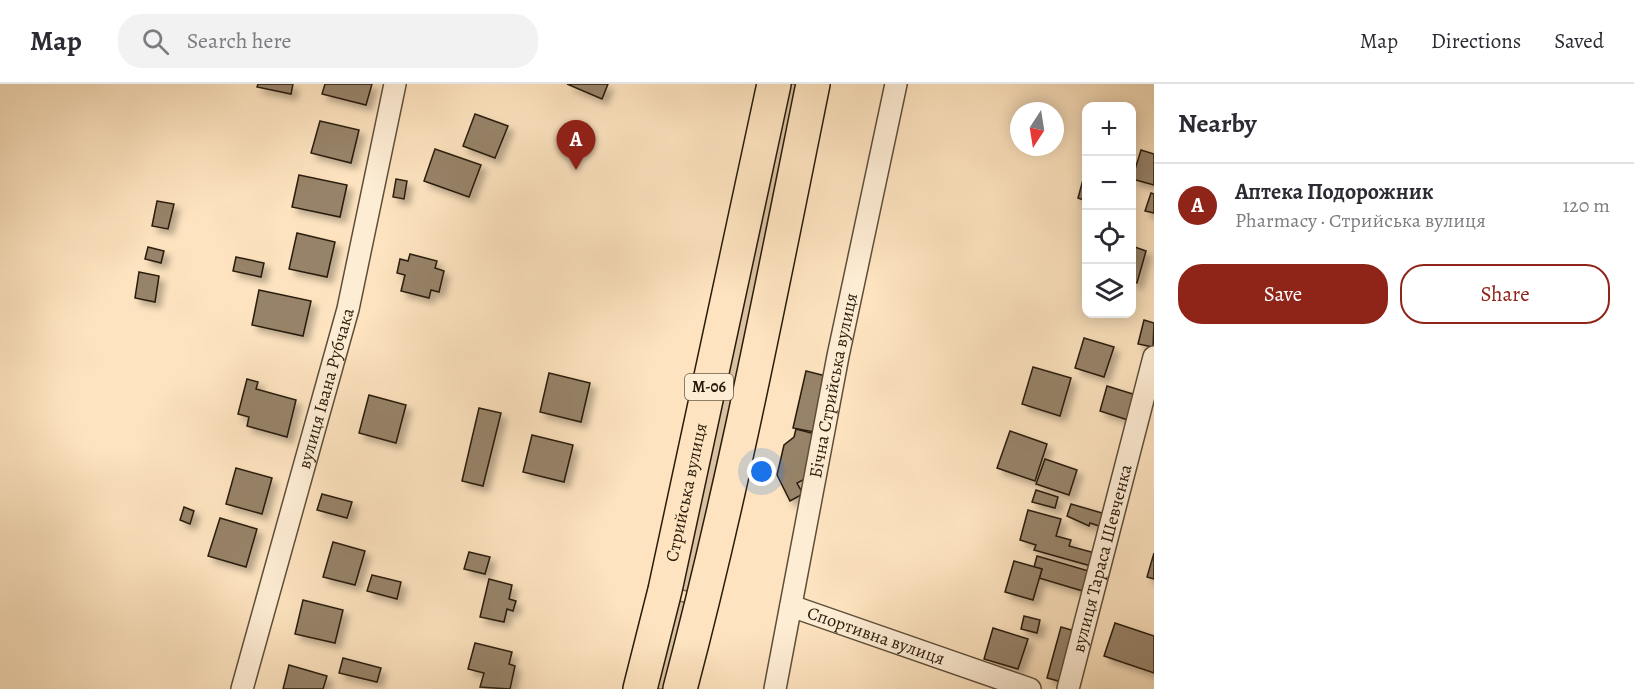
<!DOCTYPE html>
<meta charset="utf-8">
<style>
:root{--surface:#fff;--page:#f2f2f3;--text:#2b2b33;--muted:#7c7c81;--line:#e1e1e2;--accent:#8f2418}
body{margin:0;font-family:Alegreya,serif;background:var(--page);color:var(--text)}
.controls{position:absolute;right:18px;top:18px;display:grid;overflow:hidden;border-radius:12px;box-shadow:0 3px 15px #0003}
.controls button{width:54px;height:54px;display:grid;place-items:center;padding:0;border:0;border-bottom:2px solid var(--line);background:var(--surface);color:var(--text);font:30px sans-serif}
.compass{position:absolute;left:1010px;top:18px;width:54px;height:54px;border-radius:50%;background:var(--surface);box-shadow:0 3px 15px #0003;rotate:192deg}
.you{position:absolute;left:762px;top:388px;width:21px;height:21px;margin:-15px;border:4px solid #fff;border-radius:50%;background:#1a73e8;box-shadow:0 0 0 9px #1a73e833}
.badge{display:grid;place-items:center;width:39px;height:39px;border-radius:50%;background:var(--accent);color:#fff;font-size:20px;font-weight:700}
.pin{position:absolute;translate:-50% -50px;filter:drop-shadow(0 2px 3px #0008)}
.pin::after{content:'';position:absolute;top:32px;width:21px;height:18px;background:inherit;clip-path:polygon(0 0,100% 0,50% 100%)}
.list{margin:0;padding:0;list-style:none}
h2{display:flex;justify-content:space-between;align-items:center;height:78px;margin:0;padding:0 24px;font-size:26px}
h2 small{font-size:20px;font-weight:400;color:var(--muted)}
.list li{display:grid;grid-template-columns:39px 1fr auto;gap:18px;align-items:center;box-sizing:border-box;height:84px;padding:0 24px;border-top:2px solid var(--line)}
.list b{display:block;font-size:22px;white-space:nowrap}
.list p{margin:0;font-size:20px;white-space:nowrap;color:var(--muted)}
.list em{font-size:20px;font-style:normal;color:var(--muted)}
.actions{display:flex;gap:12px;padding:18px 24px}
.actions a{flex:1;padding:14px 0;border:2px solid var(--accent);border-radius:24px;text-align:center;font-size:21px;color:var(--accent)}
.actions .main{background:var(--accent);color:#fff}
.icon{flex:none;width:33px;height:33px;fill:none;stroke:currentColor;stroke-width:2;stroke-linecap:round;stroke-linejoin:round}
.map{position:relative;flex:none;width:1154px;height:605px;overflow:hidden}
header{display:flex;align-items:center;gap:36px;box-sizing:border-box;height:84px;padding:0 30px;background:var(--surface);border-bottom:2px solid var(--line)}
header strong{font-size:28px}
nav{display:flex;gap:33px;margin-inline-start:auto;font-size:21px}
.search{width:420px;height:54px;background:var(--page);display:flex;align-items:center;gap:15px;box-sizing:border-box;padding:0 21px;border-radius:24px;color:var(--muted);font-size:22px}
main{display:flex}
aside{flex:1;background:var(--surface)}
.map>svg:first-child{display:block}
</style>
<header>
<strong>Map</strong>
<div class="search"><svg class="icon" aria-label="search" viewBox="0 0 24 24"><circle cx="10" cy="10" r="6"/><path d="M15 15l6 6"/></svg>Search here</div>
<nav><a>Map</a><a>Directions</a><a>Saved</a></nav>
</header>
<main>
<div class="map">
<svg width="1154" height="605" viewBox="0 0 1154 605">
<defs>
<filter id="shadow"><feDropShadow dx="5.5" dy="5.5" stdDeviation="3" flood-color="#0004"/></filter>
</defs>
<rect width="100%" height="100%" fill="#fde3bf"/>
<filter id="stains"><feTurbulence type="fractalNoise" baseFrequency=".00333" numOctaves="4"/><feColorMatrix values="0 0 0 0 .2 0 0 0 0 .09 0 0 0 0 .02 0 0 0 .5 -.17"/></filter>
<radialGradient id="worn" r=".72"><stop offset=".6" stop-color="#630" stop-opacity="0"/><stop offset="1" stop-color="#630" stop-opacity=".3"/></radialGradient>
<!-- green -->
<g fill="#d9c1a1" stroke="#816e56" stroke-width="1.5">
<polygon points="788,0 800,0 692,508 682,506"/>
<polygon points="679,517 689,519 666,605 655,605"/>
</g>
<!-- building -->
<g fill="#978369" stroke="#291c0c" stroke-width="1.5" filter="url(#shadow)">
<polygon points="258,0 293,0 291,10 257,3"/>
<polygon points="325,0 372,0 366,21 322,10"/>
<polygon points="567,0 608,0 602,15"/>
<polygon points="475,30 508,42 495,74 463,62"/>
<polygon points="320,37 359,46 351,79 311,69"/>
<polygon points="435,65 481,81 469,113 424,97"/>
<polygon points="1141,66 1154,70 1154,101 1132,95"/>
<polygon points="299,91 347,101 340,133 292,123"/>
<polygon points="1084,92 1086,93 1086,117 1078,114"/>
<polygon points="396,95 407,97 404,115 393,113"/>
<polygon points="1151,109 1154,110 1154,129 1145,127"/>
<polygon points="157,117 174,120 168,145 152,142"/>
<polygon points="297,149 335,158 327,193 289,185"/>
<polygon points="1132,162 1146,167 1137,199 1132,198"/>
<polygon points="148,163 164,167 161,179 145,175"/>
<polygon points="410,170 437,177 435,184 444,187 439,208 431,206 429,214 401,207 405,191 397,189 400,175 408,177"/>
<polygon points="236,173 264,179 261,193 233,187"/>
<polygon points="139,188 159,192 155,218 135,214"/>
<polygon points="259,206 311,217 303,252 252,241"/>
<polygon points="1144,236 1154,239 1153,263 1138,260"/>
<polygon points="1084,254 1114,263 1104,293 1075,284"/>
<polygon points="1033,283 1071,294 1060,332 1022,320"/>
<polygon points="806,287 826,292 814,348 793,344"/>
<polygon points="549,289 590,299 581,338 540,328"/>
<polygon points="247,295 258,298 256,305 296,316 287,353 247,342 249,333 238,330"/>
<polygon points="1107,302 1136,311 1128,336 1100,327"/>
<polygon points="369,311 406,321 396,359 359,349"/>
<polygon points="479,324 501,329 483,402 462,397"/>
<polygon points="796,345 815,350 805,395 797,399 803,410 790,417 777,391 784,361 794,353"/>
<polygon points="1010,347 1047,360 1035,397 997,384"/>
<polygon points="532,351 573,361 564,398 523,388"/>
<polygon points="1045,375 1077,386 1069,411 1036,400"/>
<polygon points="236,384 272,394 262,430 226,420"/>
<polygon points="1036,406 1058,413 1055,424 1032,418"/>
<polygon points="322,410 352,418 347,434 317,426"/>
<polygon points="1071,420 1109,431 1105,444 1090,439 1089,442 1067,432"/>
<polygon points="184,423 194,427 190,440 180,436"/>
<polygon points="1028,426 1061,435 1056,452 1071,456 1069,462 1095,469 1091,482 1034,466 1036,461 1020,456"/>
<polygon points="220,434 257,445 246,483 208,472"/>
<polygon points="333,458 365,467 355,501 323,493"/>
<polygon points="469,468 490,473 485,490 464,485"/>
<polygon points="1154,469 1154,495 1147,493"/>
<polygon points="1037,472 1092,488 1086,508 1039,494 1042,485 1034,483"/>
<polygon points="1014,477 1042,485 1033,516 1005,508"/>
<polygon points="372,491 401,498 397,515 367,507"/>
<polygon points="489,495 512,501 509,515 516,517 513,527 507,525 504,538 480,533"/>
<polygon points="303,516 343,526 335,559 295,550"/>
<polygon points="1024,532 1040,536 1037,549 1021,545"/>
<polygon points="1115,539 1154,552 1154,589 1104,572"/>
<polygon points="1061,543 1075,547 1062,598 1047,594"/>
<polygon points="993,544 1028,555 1018,585 984,575"/>
<polygon points="475,559 512,568 509,580 515,582 510,605 480,603 484,589 468,585"/>
<polygon points="343,574 381,584 377,598 339,589"/>
<polygon points="289,581 327,592 323,605 283,605"/>
</g>
<g fill="none" stroke-linecap="round" stroke-linejoin="round">
<!-- minor casing -->
<g stroke="#5e4e39" stroke-width="24">
<g id="minor">
<path id="s1" d="M791,522L1030,605"/>
<path id="s2" d="M242,605L348,225L395,0"/>
<path id="s3" d="M775,605L838,272L896,0"/>
<path id="s4" d="M1068,605L1154,273"/>
</g>
</g>
<!-- trunk casing -->
<g stroke="#291c0c" stroke-width="36">
<g id="trunk">
<path id="s5" d="M640,605L665,506L774,0"/>
<path d="M680,605C733,405 772,202 813,0"/>
</g>
</g>
<!-- minor -->
<use href="#minor" stroke="#feedd5" stroke-width="21"/>
<!-- trunk -->
<use href="#trunk" stroke="#fde3bf" stroke-width="33"/>
</g>
<g text-anchor="middle" dominant-baseline="central" stroke-width="6" stroke-linejoin="round" paint-order="stroke">
<!-- shield labels -->
<rect fill="#feedd5" stroke="#695b48" stroke-width="1.5" x="685" y="290" width="48" height="26" rx="4.5"/>
<g font-size="16" font-weight="bold" fill="#291c0c">
<text x="709" y="303">М-06</text>
</g>
<!-- street labels -->
<g font-size="18" fill="#291c0c" stroke="#feedd5">
<text stroke="none"><textPath href="#s3" startOffset="309">Бічна Стрийська вулиця</textPath></text>
<text stroke="none"><textPath href="#s2" startOffset="312">вулиця Івана Рубчака</textPath></text>
<text stroke="none"><textPath href="#s5" startOffset="202">Стрийська вулиця</textPath></text>
<text stroke="none"><textPath href="#s4" startOffset="135">вулиця Тараса Шевченка</textPath></text>
<text stroke="none"><textPath href="#s1" startOffset="90">Спортивна вулиця</textPath></text>
</g>
</g>
<rect width="100%" height="100%" filter="url(#stains)"/>
<rect width="100%" height="100%" fill="url(#worn)"/>
</svg>
<div class="controls">
<button>+</button>
<button>−</button>
<button><svg class="icon" aria-label="locate" viewBox="0 0 24 24"><circle cx="12" cy="12" r="6"/><path d="M12 2v4M12 18v4M2 12h4M18 12h4"/></svg></button>
<button><svg class="icon" aria-label="layers" viewBox="0 0 24 24"><path d="M12 4l9 5-9 5-9-5zM3 14l9 5 9-5"/></svg></button>
</div>
<svg class="compass" viewBox="-18 -18 36 36"><path d="M0-13l5 13h-10z" fill="#e53935"/><path d="M0 13l5-13h-10z" fill="#7c7c81"/></svg>
<div class="you"></div>
<div class="pin badge" style="left:576px;top:86px">A</div>
</div>
<aside>
<h2>Nearby<small></small></h2>
<ul class="list">
<li><span class="badge">A</span><div><b>Аптека Подорожник</b><p>Pharmacy · Стрийська вулиця</p></div><em>120 m</em></li>
</ul>
<div class="actions"><a class="main">Save</a><a>Share</a></div>
</aside>
</main>
